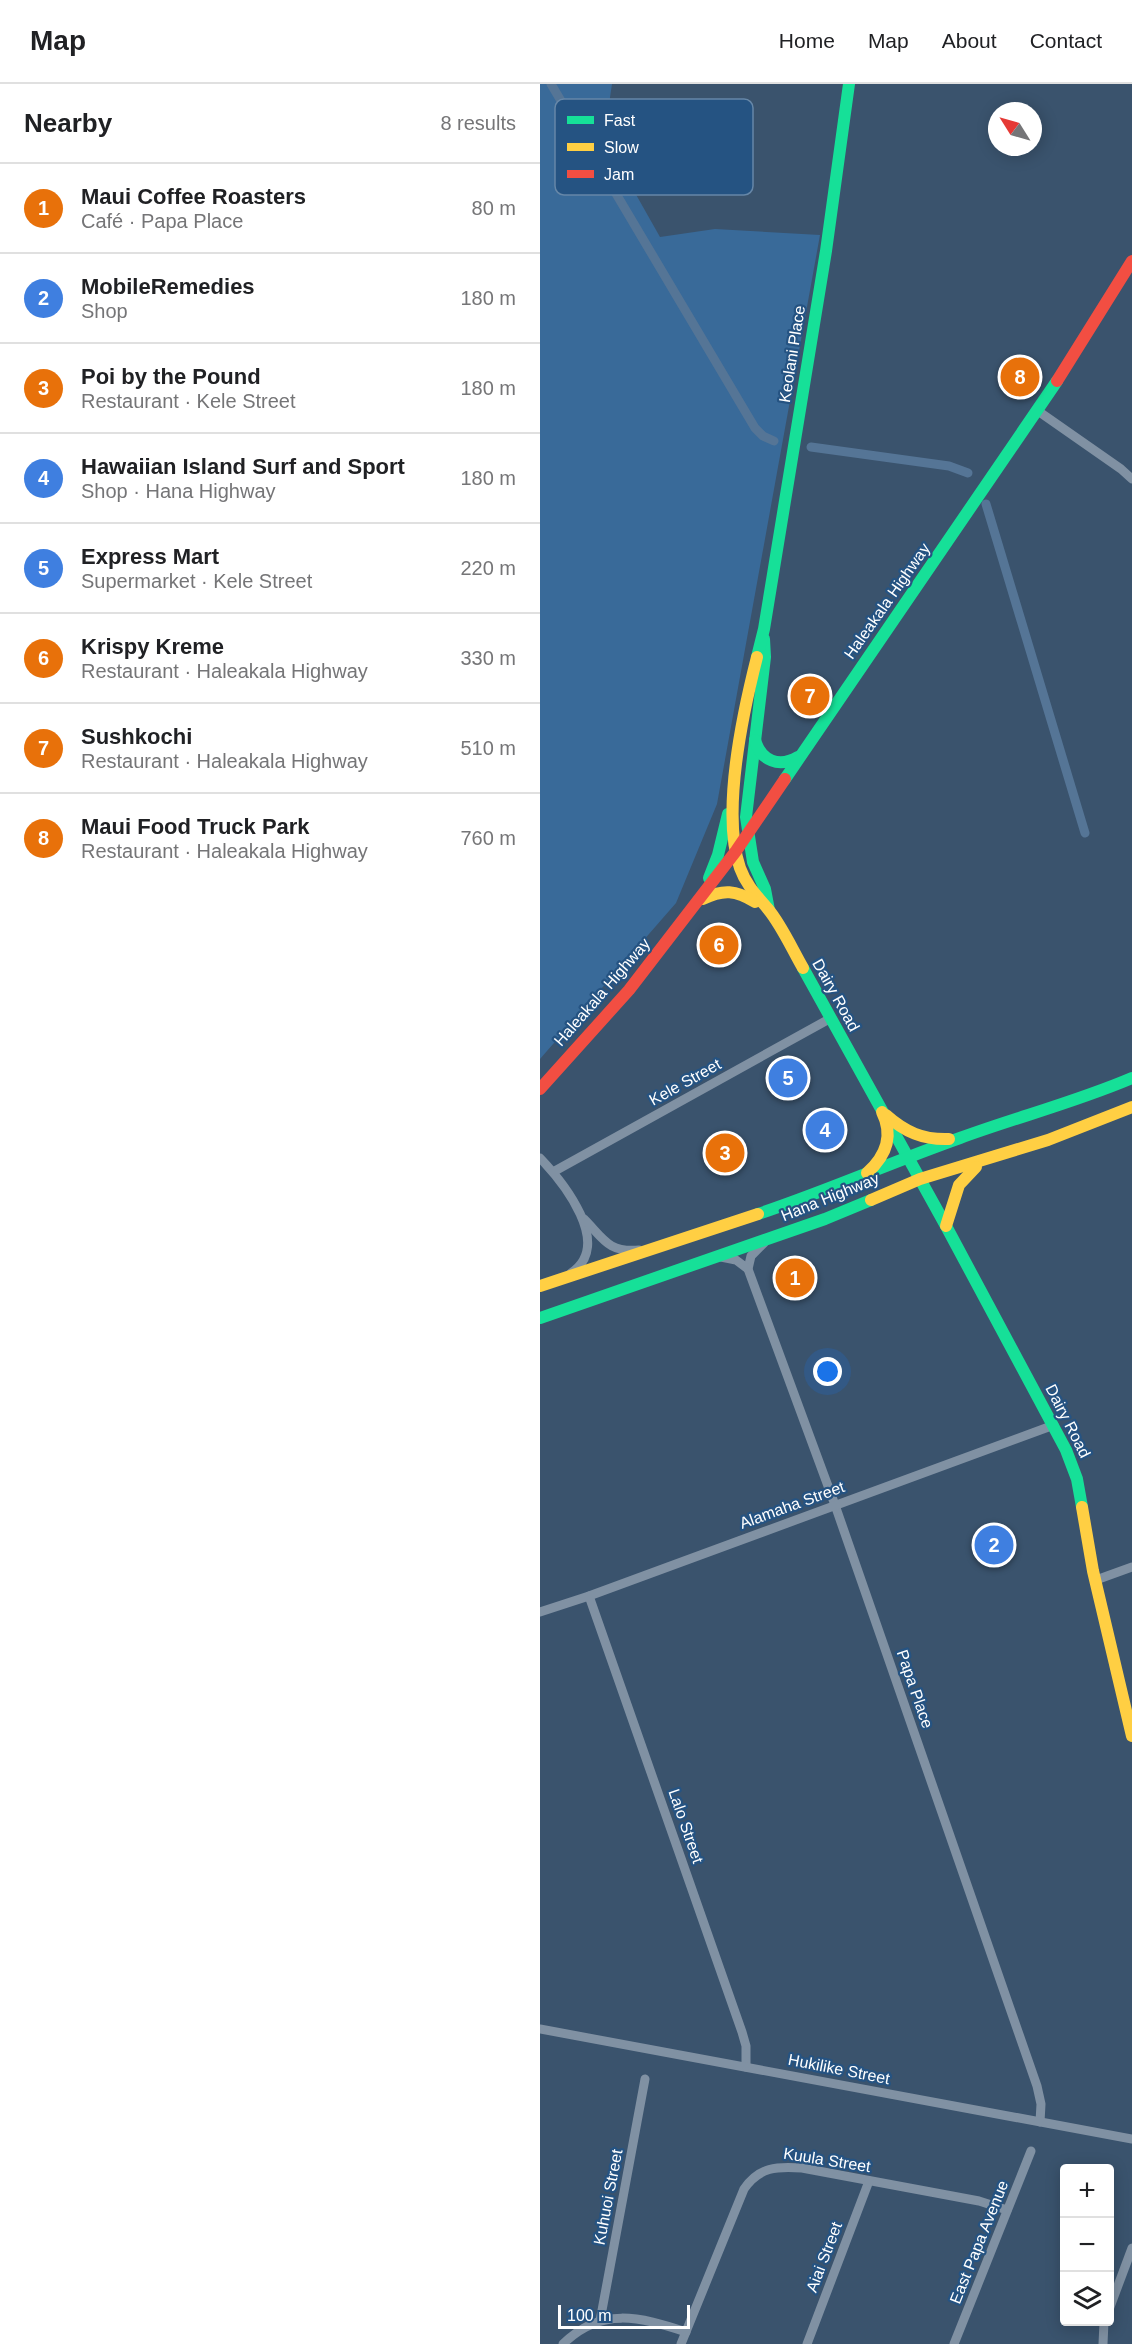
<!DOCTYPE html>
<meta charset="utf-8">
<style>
:root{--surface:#fff;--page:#f6f6f6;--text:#202124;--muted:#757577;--line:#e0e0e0;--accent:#656a70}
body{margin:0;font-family:Helvetica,sans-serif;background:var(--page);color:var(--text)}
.controls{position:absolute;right:18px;bottom:18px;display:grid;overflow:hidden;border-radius:6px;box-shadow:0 3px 15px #0003}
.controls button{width:54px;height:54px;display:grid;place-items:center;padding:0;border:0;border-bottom:2px solid var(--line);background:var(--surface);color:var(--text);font:30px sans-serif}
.compass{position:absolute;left:448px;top:18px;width:54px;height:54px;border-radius:50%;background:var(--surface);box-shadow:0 3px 15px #0003;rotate:307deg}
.scale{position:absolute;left:18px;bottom:15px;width:132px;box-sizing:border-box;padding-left:6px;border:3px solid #fff;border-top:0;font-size:16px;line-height:21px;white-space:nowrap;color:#fff;-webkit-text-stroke:4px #255382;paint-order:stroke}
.you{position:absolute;left:288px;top:1288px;width:21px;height:21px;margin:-15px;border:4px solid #fff;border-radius:50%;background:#1a73e8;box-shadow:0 0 0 9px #1a73e833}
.badge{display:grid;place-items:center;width:39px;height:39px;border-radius:50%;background:var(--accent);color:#fff;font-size:20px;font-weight:700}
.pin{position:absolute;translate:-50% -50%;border:3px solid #fff;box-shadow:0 2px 6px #0006}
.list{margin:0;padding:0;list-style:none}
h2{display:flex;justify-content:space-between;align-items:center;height:78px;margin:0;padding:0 24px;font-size:26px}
h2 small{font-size:20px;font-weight:400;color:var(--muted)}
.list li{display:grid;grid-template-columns:39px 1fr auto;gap:18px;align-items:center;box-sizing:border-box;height:90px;padding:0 24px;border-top:2px solid var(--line)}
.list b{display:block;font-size:22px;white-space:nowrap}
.list p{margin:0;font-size:20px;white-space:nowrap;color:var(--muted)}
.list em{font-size:20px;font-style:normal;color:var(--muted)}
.icon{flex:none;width:33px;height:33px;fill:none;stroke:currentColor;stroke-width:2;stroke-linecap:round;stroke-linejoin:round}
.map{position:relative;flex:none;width:592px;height:2260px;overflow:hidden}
header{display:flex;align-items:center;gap:36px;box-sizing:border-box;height:84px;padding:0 30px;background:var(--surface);border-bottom:2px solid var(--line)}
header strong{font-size:28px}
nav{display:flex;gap:33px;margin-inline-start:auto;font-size:21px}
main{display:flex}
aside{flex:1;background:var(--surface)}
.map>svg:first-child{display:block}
</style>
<header>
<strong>Map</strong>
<nav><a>Home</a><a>Map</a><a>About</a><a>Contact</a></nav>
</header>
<main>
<aside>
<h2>Nearby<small>8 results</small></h2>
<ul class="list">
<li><span class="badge" style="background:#e8710a">1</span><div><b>Maui Coffee Roasters</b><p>Café · Papa Place</p></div><em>80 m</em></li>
<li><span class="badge" style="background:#3f7fe0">2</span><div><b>MobileRemedies</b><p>Shop</p></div><em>180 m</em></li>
<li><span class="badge" style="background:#e8710a">3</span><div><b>Poi by the Pound</b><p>Restaurant · Kele Street</p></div><em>180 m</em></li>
<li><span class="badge" style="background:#3f7fe0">4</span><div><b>Hawaiian Island Surf and Sport</b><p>Shop · Hana Highway</p></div><em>180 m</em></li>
<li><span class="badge" style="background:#3f7fe0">5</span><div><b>Express Mart</b><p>Supermarket · Kele Street</p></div><em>220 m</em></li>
<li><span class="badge" style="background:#e8710a">6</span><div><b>Krispy Kreme</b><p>Restaurant · Haleakala Highway</p></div><em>330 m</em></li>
<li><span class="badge" style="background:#e8710a">7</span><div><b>Sushkochi</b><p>Restaurant · Haleakala Highway</p></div><em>510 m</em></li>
<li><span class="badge" style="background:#e8710a">8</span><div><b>Maui Food Truck Park</b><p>Restaurant · Haleakala Highway</p></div><em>760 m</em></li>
</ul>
</aside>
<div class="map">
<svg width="592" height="2260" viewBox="0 0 592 2260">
<rect width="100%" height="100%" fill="#3a536d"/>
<!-- green -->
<polygon fill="#396a99" points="0,0 72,0 64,54 120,153 175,145 280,151 177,720 136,819 0,975"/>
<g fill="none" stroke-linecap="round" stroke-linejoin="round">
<!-- canal -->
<g stroke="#557596" stroke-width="9">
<polyline points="11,0 215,344 223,352 234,357"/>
<polyline points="271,363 409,382 428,389"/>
<polyline points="446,420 545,749"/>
</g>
<!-- street -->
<g stroke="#8091a3" stroke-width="9">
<polyline points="498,327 581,385 592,395"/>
<path d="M0,1074C23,1098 74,1161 31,1189"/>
<polyline points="13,1088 291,934"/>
<path d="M44,1135C63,1154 68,1169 99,1166"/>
<polyline points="224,1159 211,1172 208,1185 295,1421 497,2002 501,2020 500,2038"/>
<polyline points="181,1173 196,1176 208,1185"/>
<polyline points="556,1496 592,1483"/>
<polyline points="49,1512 202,1948 206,1962 206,1983"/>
<polyline points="0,1528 49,1512 514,1341"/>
<polyline points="0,1945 592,2055"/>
<polyline points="570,2223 592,2164"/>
<polyline points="60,2237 105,1995"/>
<path d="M23,2260C61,2222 100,2233 146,2248"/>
<path d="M141,2260L204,2105C219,2083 237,2082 262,2084L439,2117L467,2126"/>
<polyline points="267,2260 329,2097"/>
<polyline points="414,2260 491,2067"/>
<polyline points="563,2260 564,2238"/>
</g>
<!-- fast -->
<g stroke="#16e098" stroke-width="12">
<polyline points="224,555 225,573 206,733 213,778 225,805 229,826"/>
<polyline points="217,573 224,545 286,167 309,0"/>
<path d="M215,656C221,677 239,684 258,673"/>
<polyline points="245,695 517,297"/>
<polyline points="169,794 178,771 188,730"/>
<polyline points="263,884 406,1142 526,1366 537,1395 542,1423"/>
<path d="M218,1130C287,1107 352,1078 420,1054C477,1033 536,1018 592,994"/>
<polyline points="0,1234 285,1135 331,1116"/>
</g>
<!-- slow -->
<g stroke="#ffcf43" stroke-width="12">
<path d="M217,573C203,628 181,730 200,784C206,801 217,812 228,825C242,842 252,865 263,884"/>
<path d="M163,815C183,805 196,806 215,818"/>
<path d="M346,1031C365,1048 383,1056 409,1055"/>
<path d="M327,1089C346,1072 354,1052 342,1028"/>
<polyline points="331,1116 380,1095 508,1056 592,1023"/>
<polyline points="406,1142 419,1101 436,1083"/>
<polyline points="0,1202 218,1130"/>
<polyline points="542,1423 553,1487 592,1652"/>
</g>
<!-- jam -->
<g stroke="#f24e42" stroke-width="12">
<polyline points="517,297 592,177"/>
<polyline points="0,1005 89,906 196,767 245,695"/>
</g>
</g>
<g text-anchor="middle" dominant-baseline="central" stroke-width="4.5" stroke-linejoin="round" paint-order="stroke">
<!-- street labels -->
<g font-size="16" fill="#fff" stroke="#255382">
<text transform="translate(252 270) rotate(-81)">Keolani Place</text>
<text transform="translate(347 517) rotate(-55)">Haleakala Highway</text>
<text transform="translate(62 908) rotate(-49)">Haleakala Highway</text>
<text transform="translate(296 911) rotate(61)">Dairy Road</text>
<text transform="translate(145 998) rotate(-29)">Kele Street</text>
<text transform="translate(290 1113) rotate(-22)">Hana Highway</text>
<text transform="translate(528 1337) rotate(63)">Dairy Road</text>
<text transform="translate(252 1421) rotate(-20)">Alamaha Street</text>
<text transform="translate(375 1605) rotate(71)">Papa Place</text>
<text transform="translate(146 1742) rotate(71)">Lalo Street</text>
<text transform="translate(299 1985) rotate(11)">Hukilike Street</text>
<text transform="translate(287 2076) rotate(9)">Kuula Street</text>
<text transform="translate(68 2113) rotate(-79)">Kuhuoi Street</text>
<text transform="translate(439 2158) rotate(-68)">East Papa Avenue</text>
<text transform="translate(284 2173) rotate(-69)">Aiai Street</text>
</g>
</g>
<!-- legend -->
<rect x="15" y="15" width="198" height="96" rx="9" fill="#255382" stroke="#6687a8" stroke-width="1.5"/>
<rect x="27" y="32" width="27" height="8" fill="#16e098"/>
<rect x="27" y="59" width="27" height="8" fill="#ffcf43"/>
<rect x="27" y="86" width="27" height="8" fill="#f24e42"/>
<g font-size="16" fill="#fff">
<text x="64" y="42">Fast</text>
<text x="64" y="69">Slow</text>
<text x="64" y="96">Jam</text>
</g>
</svg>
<div class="controls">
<button>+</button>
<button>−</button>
<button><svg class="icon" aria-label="layers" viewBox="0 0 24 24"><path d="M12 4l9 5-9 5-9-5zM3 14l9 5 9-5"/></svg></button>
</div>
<svg class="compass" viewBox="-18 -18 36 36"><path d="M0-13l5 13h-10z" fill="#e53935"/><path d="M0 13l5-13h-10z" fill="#757577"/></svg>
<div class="scale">100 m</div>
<div class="you"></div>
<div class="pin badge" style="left:255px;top:1194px;background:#e8710a">1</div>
<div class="pin badge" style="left:454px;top:1461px;background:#3f7fe0">2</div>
<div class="pin badge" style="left:185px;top:1069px;background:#e8710a">3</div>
<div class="pin badge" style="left:285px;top:1046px;background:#3f7fe0">4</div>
<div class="pin badge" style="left:248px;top:994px;background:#3f7fe0">5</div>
<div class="pin badge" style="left:179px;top:861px;background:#e8710a">6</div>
<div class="pin badge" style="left:270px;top:612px;background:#e8710a">7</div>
<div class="pin badge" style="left:480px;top:293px;background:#e8710a">8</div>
</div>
</main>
